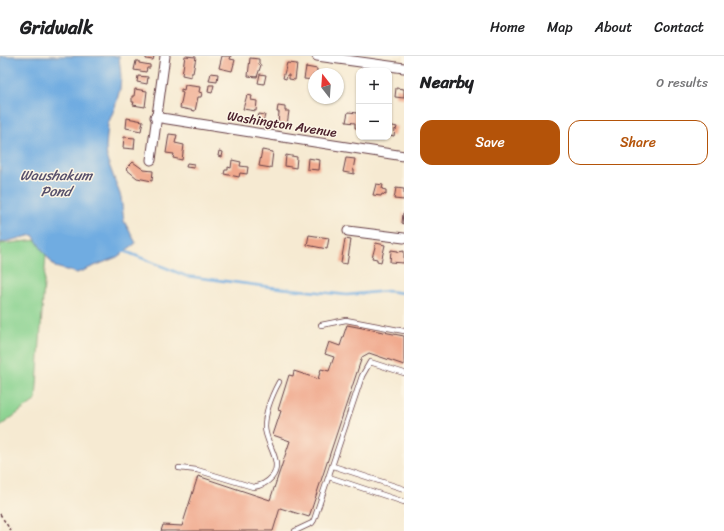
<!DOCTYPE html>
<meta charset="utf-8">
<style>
:root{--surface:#fff;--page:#f2f2f2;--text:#202124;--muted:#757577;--line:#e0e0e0;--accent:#b45309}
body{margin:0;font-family:Sriracha,sans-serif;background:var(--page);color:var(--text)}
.controls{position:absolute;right:12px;top:12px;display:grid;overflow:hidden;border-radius:8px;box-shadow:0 1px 3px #0004}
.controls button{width:36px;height:36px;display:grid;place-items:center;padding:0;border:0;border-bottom:1px solid var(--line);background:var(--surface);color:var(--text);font:20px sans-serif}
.compass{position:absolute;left:308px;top:12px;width:36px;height:36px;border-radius:50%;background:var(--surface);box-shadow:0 1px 3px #0004;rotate:343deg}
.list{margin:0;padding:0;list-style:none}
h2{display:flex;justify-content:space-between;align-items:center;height:52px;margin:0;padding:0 16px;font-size:17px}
h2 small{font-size:13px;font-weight:400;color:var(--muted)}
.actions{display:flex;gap:8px;padding:12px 16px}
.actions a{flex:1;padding:9px 0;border:1px solid var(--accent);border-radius:12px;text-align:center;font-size:14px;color:var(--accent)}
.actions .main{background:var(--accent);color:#fff}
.map{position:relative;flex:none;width:404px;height:475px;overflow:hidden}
header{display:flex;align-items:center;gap:24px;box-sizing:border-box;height:56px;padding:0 20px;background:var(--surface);border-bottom:1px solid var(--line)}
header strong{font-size:19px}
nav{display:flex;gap:22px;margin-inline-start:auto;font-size:14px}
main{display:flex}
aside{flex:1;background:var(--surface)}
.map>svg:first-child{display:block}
</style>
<header>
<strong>Gridwalk</strong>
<nav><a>Home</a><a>Map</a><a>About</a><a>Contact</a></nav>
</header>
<main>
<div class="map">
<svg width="404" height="475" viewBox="0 0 404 475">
<rect width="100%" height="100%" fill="#fcf5e5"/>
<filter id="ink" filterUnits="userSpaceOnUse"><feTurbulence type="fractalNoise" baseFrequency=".025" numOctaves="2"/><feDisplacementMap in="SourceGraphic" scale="8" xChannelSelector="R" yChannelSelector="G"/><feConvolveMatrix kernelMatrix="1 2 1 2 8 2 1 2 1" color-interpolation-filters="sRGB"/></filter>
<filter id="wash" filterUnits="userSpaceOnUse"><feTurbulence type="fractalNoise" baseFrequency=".012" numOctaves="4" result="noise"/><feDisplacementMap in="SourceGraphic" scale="16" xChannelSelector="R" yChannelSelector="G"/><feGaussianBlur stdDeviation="0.9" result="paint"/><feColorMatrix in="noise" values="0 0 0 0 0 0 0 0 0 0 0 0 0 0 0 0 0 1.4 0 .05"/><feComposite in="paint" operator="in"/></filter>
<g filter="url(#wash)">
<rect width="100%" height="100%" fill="#f6ead2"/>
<!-- green -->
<polygon fill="#87d18e" stroke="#68785c" points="47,183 36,344 0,370 0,188"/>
<!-- water -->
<polygon fill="#70ace1" stroke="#5d6686" points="0,0 119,0 121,20 120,33 115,51 108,68 106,91 107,103 121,141 124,165 136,187 117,201 77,217 55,211 42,194 33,179 0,187"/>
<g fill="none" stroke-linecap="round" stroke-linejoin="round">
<!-- stream -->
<polyline stroke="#70ace1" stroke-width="2.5" points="122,194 186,220 271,231 347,239 387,235 404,237"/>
</g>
<g id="blocks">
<!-- building -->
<g fill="#f0a88c">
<polygon points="146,0 154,0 153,4 146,3"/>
<polygon points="185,0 196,1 193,17 191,17 191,21 182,19"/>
<polygon points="222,0 231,0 230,3 235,4 232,15 219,12"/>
<polygon points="250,2 259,3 259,8 261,9 257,21 248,20"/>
<polygon points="136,5 139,5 139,7 150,9 150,12 147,12 146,16 134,14"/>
<polygon points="287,7 297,8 295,24 289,23 289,19 287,19 286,23 283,22"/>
<polygon points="306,11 317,13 317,18 314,18 314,24 304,23"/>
<polygon points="211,17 218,18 217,26 209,25"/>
<polygon points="260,18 266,19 264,28 258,27"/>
<polygon points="138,20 148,21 147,28 137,26"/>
<polygon points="185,29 200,31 199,36 202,37 201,41 198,41 195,55 180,52 183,37 181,36 181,33 184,34"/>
<polygon points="209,29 214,29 212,37 208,36"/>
<polygon points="396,32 404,33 404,42 395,41"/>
<polygon points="135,33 147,35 145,51 133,49 134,46 132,46 132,40 134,40"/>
<polygon points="247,39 252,40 251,44 257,45 256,55 243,53"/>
<polygon points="278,50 285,51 285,55 289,55 287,69 278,68 279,56 277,56"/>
<polygon points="348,56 358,57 359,72 355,72 355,67 346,66"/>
<polygon points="259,58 265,59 263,66 257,65"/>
<polygon points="127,62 143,65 141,75 126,72"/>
<polygon points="389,69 397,71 396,74 395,73 394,80 389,79"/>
<polygon points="169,78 177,79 175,87 184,89 182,104 173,102 174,98 166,97"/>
<polygon points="124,81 135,82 134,93 123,92"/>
<polygon points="262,94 273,96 271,112 259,110"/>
<polygon points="219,95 223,96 222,101 218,100"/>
<polygon points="286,99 297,101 296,112 285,110"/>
<polygon points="308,102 320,104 319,114 307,113"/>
<polygon points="346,102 355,103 353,114 354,114 354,118 343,116"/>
<polygon points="232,104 241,106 240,110 248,111 247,118 240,117 239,121 224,118 225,114 228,114 228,111 231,112"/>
<polygon points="133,106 144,114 153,115 152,125 137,122 126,113"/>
<polygon points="187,107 194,108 194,112 186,111"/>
<polygon points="376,128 383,129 382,133 386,134 386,139 382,138 381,140 373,139"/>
<polygon points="396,132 404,133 404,144 394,143"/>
<polygon points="403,157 404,157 404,168 402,167"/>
<polygon points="309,179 329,182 327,193 307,189"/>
<polygon points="345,183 351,184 347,208 341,207"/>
<polygon points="376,187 385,189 381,206 377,205 377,203 372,202"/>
<polygon points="391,194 398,195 398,196 404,195 404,207 390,206"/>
<polygon points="347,269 404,280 404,309 369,297 362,301 309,461 280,452 273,475 161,475 163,469 182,470 198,420 270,444 290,385 273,379 281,355 278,354 289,319 293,320 294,315 318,323 321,313 329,315 334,301 325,298 329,286 340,290"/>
</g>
</g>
</g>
<g filter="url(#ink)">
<use href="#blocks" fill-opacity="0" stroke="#643d44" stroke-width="1"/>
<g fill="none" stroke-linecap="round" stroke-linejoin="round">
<!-- lane casing -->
<g stroke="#643d44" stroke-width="6">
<g id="lane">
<polyline points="321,269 346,264 404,275"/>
<polyline points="333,410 404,433"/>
<path d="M179,412L197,414L253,431C260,430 267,427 272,421C284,406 265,387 265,371C265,356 272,339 279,326"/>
<polyline points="329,421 404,446"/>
<polyline points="295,475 312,467 314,464 362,320 370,306 404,317"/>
</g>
</g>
<!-- street casing -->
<g stroke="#643d44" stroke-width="11">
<g id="street">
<polyline points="317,0 404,12"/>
<polyline points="155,61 404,100"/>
<polyline points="151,104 165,0"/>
<polyline points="348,175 404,182"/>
</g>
</g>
<!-- path -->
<polyline stroke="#643d44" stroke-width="1.5" stroke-dasharray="3 3" stroke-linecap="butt" points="0,458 11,475"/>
<!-- lane -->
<use href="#lane" stroke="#fff" stroke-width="4.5"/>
<!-- street -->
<use href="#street" stroke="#fff" stroke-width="9"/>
</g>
</g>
<g text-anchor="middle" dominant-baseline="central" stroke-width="3" stroke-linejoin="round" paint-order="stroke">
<!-- street labels -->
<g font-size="13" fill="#4a1f2b" stroke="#fcf5e5">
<text transform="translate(282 68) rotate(9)">Washington Avenue</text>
</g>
<!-- water labels -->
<g font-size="14" font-style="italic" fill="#57506b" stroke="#fcf5e5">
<text x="56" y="119">Waushakum<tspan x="56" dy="16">Pond</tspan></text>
</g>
</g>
</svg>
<div class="controls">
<button>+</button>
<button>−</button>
</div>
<svg class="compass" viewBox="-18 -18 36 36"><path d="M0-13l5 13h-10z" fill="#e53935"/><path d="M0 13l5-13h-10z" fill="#757577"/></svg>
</div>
<aside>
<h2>Nearby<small>0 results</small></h2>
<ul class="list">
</ul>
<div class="actions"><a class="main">Save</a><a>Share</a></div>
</aside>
</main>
